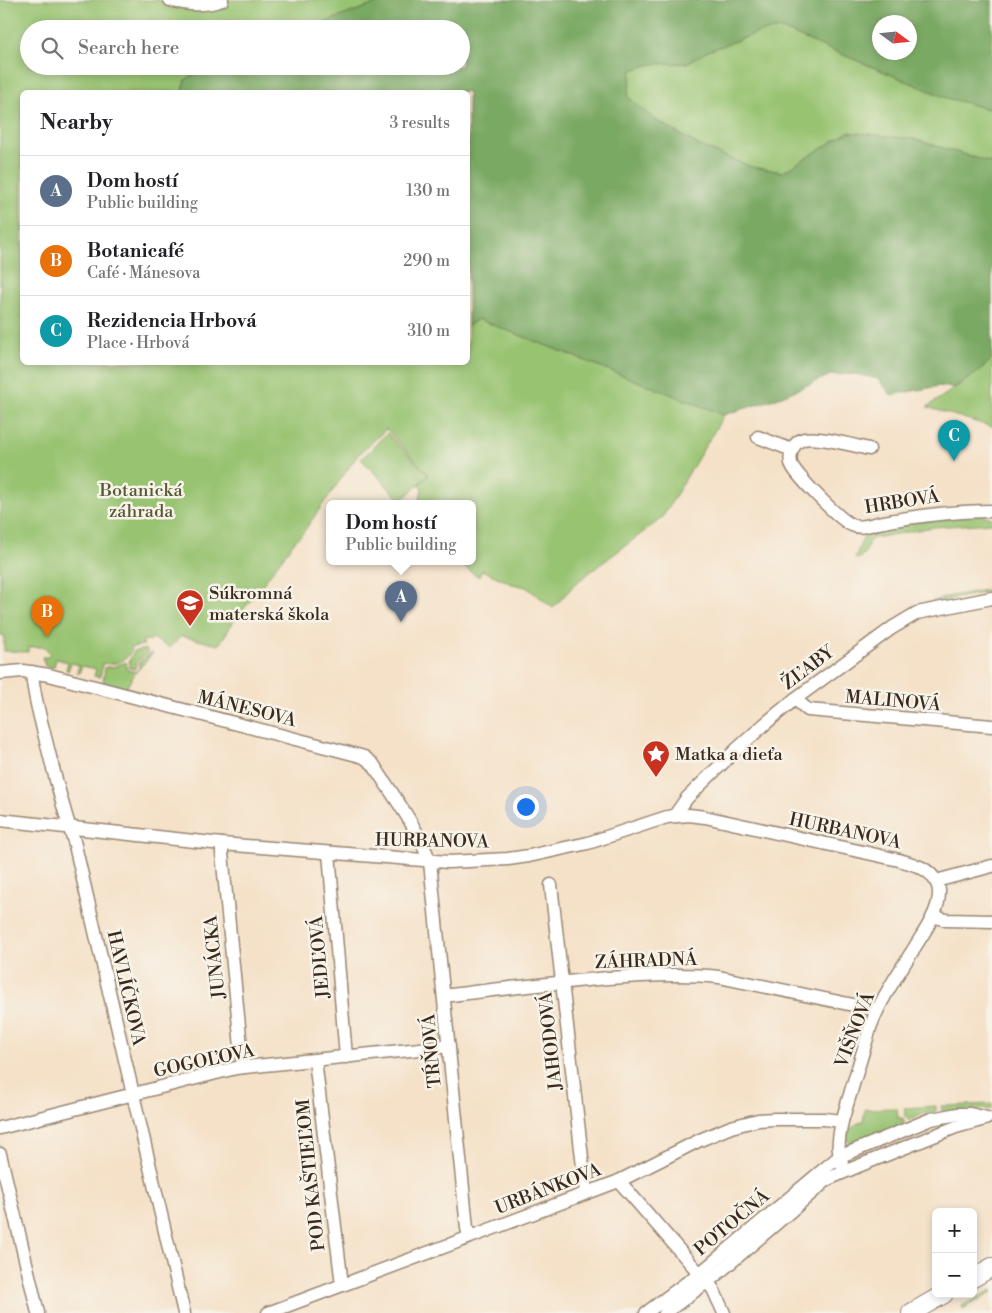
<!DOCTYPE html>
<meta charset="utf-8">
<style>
:root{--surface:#fff;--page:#f2f2f2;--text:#202124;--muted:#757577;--line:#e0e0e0;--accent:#c8321e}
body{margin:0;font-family:"Libre Bodoni",serif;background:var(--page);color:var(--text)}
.controls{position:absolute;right:15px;bottom:15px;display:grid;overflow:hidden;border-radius:8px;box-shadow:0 2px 8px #0003}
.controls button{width:45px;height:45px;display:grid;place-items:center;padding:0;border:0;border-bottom:1px solid var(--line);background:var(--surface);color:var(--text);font:25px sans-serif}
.compass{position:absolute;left:872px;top:15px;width:45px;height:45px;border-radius:50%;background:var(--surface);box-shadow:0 2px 8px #0003;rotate:105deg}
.you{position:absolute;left:525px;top:806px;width:18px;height:18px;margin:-12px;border:4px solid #fff;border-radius:50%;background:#1a73e8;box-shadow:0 0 0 8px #1a73e833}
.badge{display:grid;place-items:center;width:32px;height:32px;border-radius:50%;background:var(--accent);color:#fff;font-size:16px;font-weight:700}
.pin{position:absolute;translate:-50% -41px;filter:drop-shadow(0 1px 2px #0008)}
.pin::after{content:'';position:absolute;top:26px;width:18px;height:15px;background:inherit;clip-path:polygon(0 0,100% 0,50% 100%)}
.popup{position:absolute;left:326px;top:500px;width:150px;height:65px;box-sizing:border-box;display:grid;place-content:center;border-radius:8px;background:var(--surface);filter:drop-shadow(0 1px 4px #0005);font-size:16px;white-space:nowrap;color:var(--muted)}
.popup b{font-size:19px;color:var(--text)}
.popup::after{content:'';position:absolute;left:50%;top:100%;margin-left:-10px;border:10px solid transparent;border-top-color:var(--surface)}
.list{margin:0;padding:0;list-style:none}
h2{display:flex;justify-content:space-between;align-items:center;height:65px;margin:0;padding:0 20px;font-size:21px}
h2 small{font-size:16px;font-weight:400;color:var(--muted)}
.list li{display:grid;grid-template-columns:32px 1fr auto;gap:15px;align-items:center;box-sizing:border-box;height:70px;padding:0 20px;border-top:1px solid var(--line)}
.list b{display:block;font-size:19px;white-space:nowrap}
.list p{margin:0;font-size:16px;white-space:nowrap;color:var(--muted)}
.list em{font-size:16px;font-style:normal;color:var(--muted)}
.icon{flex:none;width:28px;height:28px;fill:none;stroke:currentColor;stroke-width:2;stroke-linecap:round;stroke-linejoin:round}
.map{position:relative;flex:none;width:992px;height:1313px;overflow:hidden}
.search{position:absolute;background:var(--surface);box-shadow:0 2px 8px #0003;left:20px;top:20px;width:450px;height:55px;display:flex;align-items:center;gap:12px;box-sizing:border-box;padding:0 18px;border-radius:28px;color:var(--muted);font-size:19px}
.panel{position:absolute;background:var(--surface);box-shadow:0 2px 8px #0003;left:20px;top:90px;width:450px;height:275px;border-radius:8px}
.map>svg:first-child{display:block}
</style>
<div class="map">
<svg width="992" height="1313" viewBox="0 0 992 1313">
<rect width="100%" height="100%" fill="#f7f3e8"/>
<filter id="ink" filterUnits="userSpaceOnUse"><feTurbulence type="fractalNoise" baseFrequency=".02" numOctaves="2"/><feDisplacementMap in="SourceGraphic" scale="10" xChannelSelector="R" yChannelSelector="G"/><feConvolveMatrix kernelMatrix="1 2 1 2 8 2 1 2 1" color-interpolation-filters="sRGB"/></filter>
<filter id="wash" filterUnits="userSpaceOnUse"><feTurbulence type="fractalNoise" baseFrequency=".0096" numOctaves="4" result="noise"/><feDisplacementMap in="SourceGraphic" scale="20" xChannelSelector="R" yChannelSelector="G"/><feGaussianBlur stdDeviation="1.12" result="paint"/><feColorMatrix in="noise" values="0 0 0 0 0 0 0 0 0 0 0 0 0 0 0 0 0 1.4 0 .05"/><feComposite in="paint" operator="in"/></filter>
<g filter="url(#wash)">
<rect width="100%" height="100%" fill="#f5e1c8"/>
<!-- green -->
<g fill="#98c371" stroke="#6a7648">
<path d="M0,0H386L306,29H29V66H208L185,80L183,92H22V362H468V326L478,319L724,415L662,518L576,583L553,608L526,587L512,584L482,570L479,577L455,561H472V503H419L422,489L419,485L429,475L386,429L362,452H360L302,534L295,541L241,613H239L219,645L181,636L170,648L153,638L151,640L142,641L144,645L132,647C130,660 115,666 103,663L100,677L94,676L96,669L82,666L79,673H77L79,665L71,663L68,671L66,670L68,662L56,659L54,667L45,666L42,657H48L50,653L44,647H29L28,652L4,651V635H0Z"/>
<polygon points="781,29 947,98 992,110 992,163 914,139 848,132 783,172 752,167 700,146 654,119 628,97 632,70 651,64 687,63 708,51 760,32"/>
<polygon points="992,359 992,427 927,407 977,373"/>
<polygon points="387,433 428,475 401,501 361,459"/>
<polygon points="978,514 992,518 992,523 934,527 874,538 869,541 866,551 859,559 855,558 867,529"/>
<polygon points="992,589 992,591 921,605 946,597"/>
<polygon points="146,649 148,652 137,661 135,669 129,668 129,662 134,651"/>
<polygon points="153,653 136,672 126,688 103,682 105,667 112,667 126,662 127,670 136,672 139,668 139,662 149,654"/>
<polygon points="992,1104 992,1109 942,1111 941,1106"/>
<polygon points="936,1106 936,1111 924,1114 910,1120 906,1117 904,1108"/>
<path d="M897,1108L898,1118H903L905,1123L853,1143L845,1140C847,1131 854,1124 863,1121L865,1109Z"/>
<polygon points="992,1290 992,1293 963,1309 962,1306"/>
</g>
<!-- forest -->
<path fill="#7aa963" stroke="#5a6a40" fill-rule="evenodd" d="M386,0H992V110L947,98L781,29L760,32L708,51L687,63L651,64L632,70L628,97L654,119L700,146L752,167L783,172L848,132L914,139L992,163V359L977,373L953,388L940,386L891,395L878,379L855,374L831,375L775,399L724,415L478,319L468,326V92H183L185,80L208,66H461V29H306ZM880,22H910V52H880Z"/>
</g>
<g filter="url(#ink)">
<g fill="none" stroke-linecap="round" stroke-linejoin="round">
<!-- minor casing -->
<g stroke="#988673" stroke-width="15">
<g id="minor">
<path d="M170,0C187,5 205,6 222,0"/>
<polyline points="758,437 792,450"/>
<path d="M869,449C855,446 813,434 801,440C793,444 789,454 791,463C793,473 841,521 852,525C859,529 870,525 878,523C916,516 954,511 992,511"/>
<path d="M32,672C33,692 39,713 44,733C53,769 62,806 74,841L184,1313"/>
<path d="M0,673L23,671L49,675L357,755L364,757L373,764C393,796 417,826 430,862L467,1228L469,1237"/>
<polyline points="795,699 808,710 992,726"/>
<polyline points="675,815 687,798 737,749 766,723 795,699 892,628 917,613 992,598"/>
<path d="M0,820L222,844L448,862L508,859L529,856L588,843L667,817L689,815L705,817L899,860C912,864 928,867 935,880C937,883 939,887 939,891C940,912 923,933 913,950C898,974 881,999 871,1025L842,1121C838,1142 836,1152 845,1171"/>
<polyline points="222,844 222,853 243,1067"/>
<polyline points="329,853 346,1057"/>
<polyline points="936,881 992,866"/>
<polyline points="551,885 586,1193"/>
<polyline points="933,916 946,920 992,921"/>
<path d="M444,996C495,989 546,984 597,979C638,976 678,973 719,977L877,1010"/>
<polyline points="315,1060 342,1285"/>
<polyline points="0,1128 236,1068 449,1046"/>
<polyline points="0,1154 38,1313"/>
<polyline points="619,1181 713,1289 724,1313"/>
<polyline points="268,1313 619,1181 700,1140 731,1127 758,1120 774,1119 824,1119 842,1121"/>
<polyline points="646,1313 705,1269 818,1174 839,1157 931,1119 958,1114 970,1114 987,1118"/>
<polyline points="665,1313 715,1276 828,1179 856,1167 956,1127 985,1119"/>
</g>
</g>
<!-- secondary casing -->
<g stroke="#988673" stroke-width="20">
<g id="secondary">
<polyline points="973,1278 992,1267"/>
<polyline points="911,1313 944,1294"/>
</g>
</g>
<!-- minor -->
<use href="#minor" stroke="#fff" stroke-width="12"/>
<!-- secondary -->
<use href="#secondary" stroke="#fff" stroke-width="18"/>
</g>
</g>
<!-- icons -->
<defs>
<g id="school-pin" transform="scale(1.4375)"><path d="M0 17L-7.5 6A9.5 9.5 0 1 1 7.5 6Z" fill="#c8321e" stroke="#f7f3e8"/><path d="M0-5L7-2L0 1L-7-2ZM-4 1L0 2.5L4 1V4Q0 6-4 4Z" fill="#fff"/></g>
<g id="sight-pin" transform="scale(1.4375)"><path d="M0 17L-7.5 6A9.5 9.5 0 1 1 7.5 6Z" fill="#c8321e" stroke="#f7f3e8"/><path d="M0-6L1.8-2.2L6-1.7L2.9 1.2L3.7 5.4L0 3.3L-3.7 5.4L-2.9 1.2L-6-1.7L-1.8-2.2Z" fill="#fff"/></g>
</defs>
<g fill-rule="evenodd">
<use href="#school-pin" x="190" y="603"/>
<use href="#sight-pin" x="656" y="754"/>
</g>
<g text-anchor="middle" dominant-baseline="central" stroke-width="5" stroke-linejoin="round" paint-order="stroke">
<!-- park labels -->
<g font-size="18" fill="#575837" stroke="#f7f3e8">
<text x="141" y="490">Botanická<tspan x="141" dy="21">záhrada</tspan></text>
</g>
<!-- street labels -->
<g font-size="18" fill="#3b2a1e" stroke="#f7f3e8">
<text transform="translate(902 502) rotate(-9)">HRBOVÁ</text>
<text transform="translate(808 668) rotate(-37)">ŽĽABY</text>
<text transform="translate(893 701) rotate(5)">MALINOVÁ</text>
<text transform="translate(247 709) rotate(14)">MÁNESOVA</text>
<text transform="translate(845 831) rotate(12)">HURBANOVA</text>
<text transform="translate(432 841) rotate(1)">HURBANOVA</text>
<text transform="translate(215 957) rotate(-96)">JUNÁCKA</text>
<text transform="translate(320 957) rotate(-95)">JEDĽOVÁ</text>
<text transform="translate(646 961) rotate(-2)">ZÁHRADNÁ</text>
<text transform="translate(126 988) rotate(77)">HAVLÍČKOVA</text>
<text transform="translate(855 1030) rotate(-69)">VIŠŇOVÁ</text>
<text transform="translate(551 1041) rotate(-96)">JAHODOVÁ</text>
<text transform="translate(432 1051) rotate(-95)">TŔŇOVÁ</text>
<text transform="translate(204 1061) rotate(-12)">GOGOĽOVA</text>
<text transform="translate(311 1175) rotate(-96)">POD KAŠTIEĽOM</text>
<text transform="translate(548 1189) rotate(-21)">URBÁNKOVA</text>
<text transform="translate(732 1223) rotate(-40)">POTOČNÁ</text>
</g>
<!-- poi labels -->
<g font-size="18" fill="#3b2a1e" stroke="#f7f3e8" text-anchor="start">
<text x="209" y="593">Súkromná<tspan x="209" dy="21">materská škola</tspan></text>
<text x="675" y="754">Matka a dieťa</text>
</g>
</g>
</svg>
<div class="controls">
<button>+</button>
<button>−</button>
</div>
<svg class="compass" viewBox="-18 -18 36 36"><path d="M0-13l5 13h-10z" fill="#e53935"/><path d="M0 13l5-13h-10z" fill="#757577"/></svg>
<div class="you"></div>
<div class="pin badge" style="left:401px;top:622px;background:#5c6f8a">A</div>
<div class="popup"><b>Dom hostí</b>Public building</div>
<div class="pin badge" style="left:47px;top:637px;background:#e8710a">B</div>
<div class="pin badge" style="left:954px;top:461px;background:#0f9aa8">C</div>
<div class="search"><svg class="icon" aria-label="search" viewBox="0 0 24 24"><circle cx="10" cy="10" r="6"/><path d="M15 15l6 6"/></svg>Search here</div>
<section class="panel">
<h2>Nearby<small>3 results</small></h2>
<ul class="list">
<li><span class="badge" style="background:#5c6f8a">A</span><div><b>Dom hostí</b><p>Public building</p></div><em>130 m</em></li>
<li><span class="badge" style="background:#e8710a">B</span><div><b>Botanicafé</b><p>Café · Mánesova</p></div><em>290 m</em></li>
<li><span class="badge" style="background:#0f9aa8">C</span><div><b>Rezidencia Hrbová</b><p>Place · Hrbová</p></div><em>310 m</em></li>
</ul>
</section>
</div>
